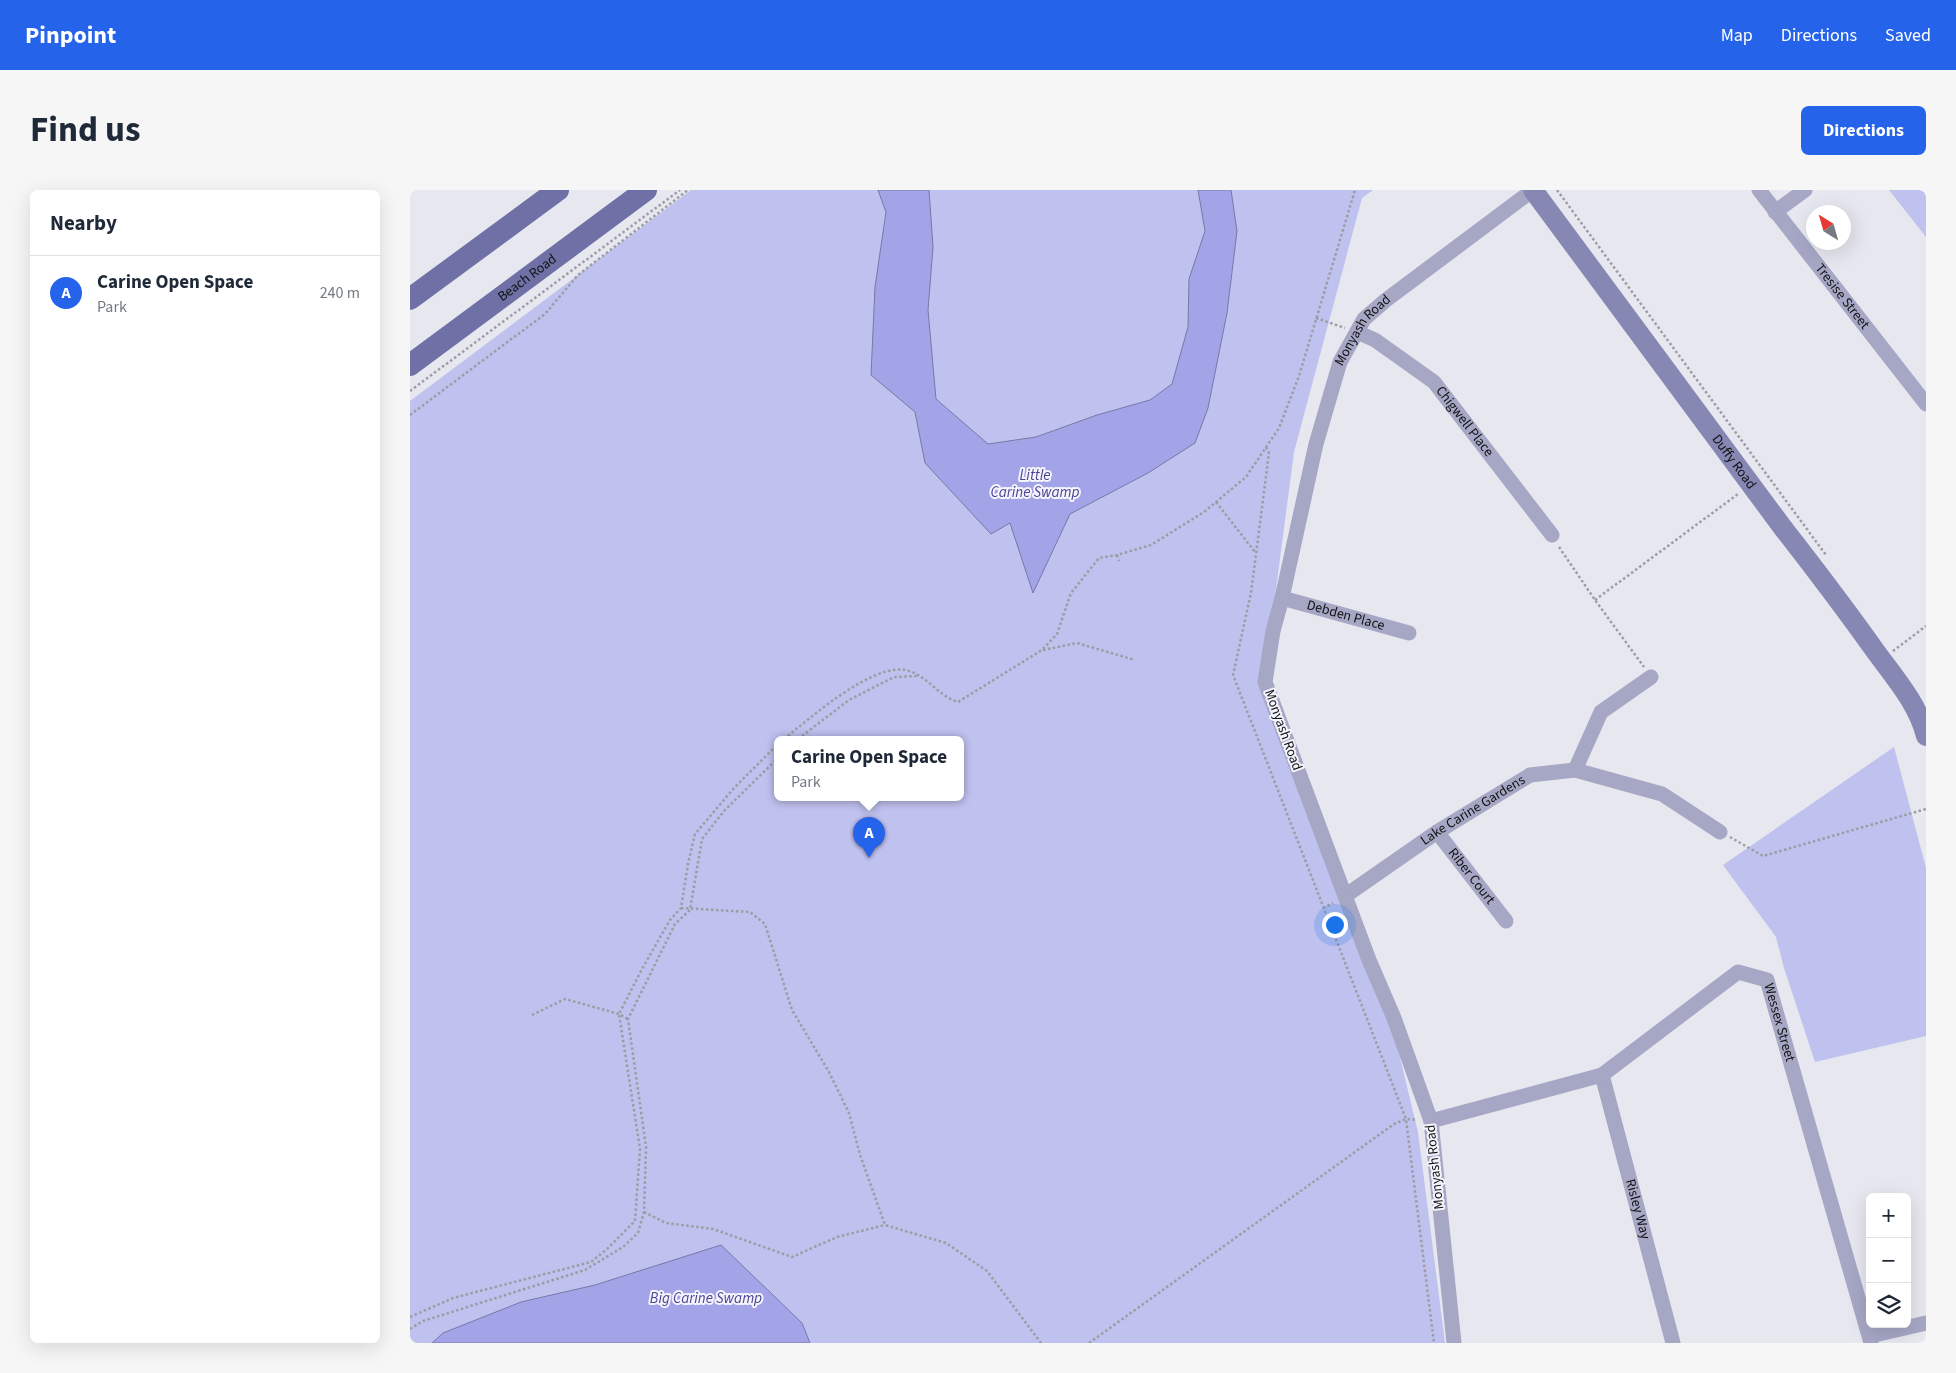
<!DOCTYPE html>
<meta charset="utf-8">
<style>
:root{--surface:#fff;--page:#f6f6f7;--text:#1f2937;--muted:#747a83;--line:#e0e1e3;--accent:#2563eb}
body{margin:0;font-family:"Source Sans 3",sans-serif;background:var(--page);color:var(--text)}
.controls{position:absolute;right:15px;bottom:15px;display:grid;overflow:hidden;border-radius:8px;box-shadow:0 5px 20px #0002}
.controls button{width:45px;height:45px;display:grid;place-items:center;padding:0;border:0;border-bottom:1px solid var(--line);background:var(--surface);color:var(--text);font:25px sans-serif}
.compass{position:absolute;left:1396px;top:15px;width:45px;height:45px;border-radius:50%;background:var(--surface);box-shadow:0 5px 20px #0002;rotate:323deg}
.you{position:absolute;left:924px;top:734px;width:18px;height:18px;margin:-12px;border:4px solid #fff;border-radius:50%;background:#1a73e8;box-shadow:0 0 0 8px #1a73e833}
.badge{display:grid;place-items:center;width:32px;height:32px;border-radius:50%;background:var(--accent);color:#fff;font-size:16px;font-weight:700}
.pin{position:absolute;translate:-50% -41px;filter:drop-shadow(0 1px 2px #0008)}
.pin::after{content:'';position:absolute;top:26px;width:18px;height:15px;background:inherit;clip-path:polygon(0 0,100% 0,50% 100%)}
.popup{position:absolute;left:364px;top:546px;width:190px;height:65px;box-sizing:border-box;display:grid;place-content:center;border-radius:8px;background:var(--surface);filter:drop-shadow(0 1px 4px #0005);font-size:16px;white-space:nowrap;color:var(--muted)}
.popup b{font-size:19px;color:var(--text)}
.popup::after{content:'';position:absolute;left:50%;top:100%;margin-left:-10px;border:10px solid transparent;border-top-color:var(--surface)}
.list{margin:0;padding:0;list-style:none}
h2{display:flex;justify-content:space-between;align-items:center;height:65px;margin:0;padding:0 20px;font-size:21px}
h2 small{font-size:16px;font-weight:400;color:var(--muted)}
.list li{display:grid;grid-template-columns:32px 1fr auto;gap:15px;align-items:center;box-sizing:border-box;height:75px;padding:0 20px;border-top:1px solid var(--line)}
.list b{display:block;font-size:19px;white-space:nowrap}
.list p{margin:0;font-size:16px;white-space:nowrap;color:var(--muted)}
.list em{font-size:16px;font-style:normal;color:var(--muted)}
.icon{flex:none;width:28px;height:28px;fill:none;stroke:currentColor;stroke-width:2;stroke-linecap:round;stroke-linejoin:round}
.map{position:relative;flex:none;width:1516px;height:1153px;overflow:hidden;border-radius:8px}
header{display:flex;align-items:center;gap:30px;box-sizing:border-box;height:70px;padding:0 25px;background:var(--accent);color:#fff}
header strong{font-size:24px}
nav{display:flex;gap:28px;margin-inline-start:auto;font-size:18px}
.intro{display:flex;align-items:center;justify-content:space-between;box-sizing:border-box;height:120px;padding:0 30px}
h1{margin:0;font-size:35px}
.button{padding:12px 22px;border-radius:8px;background:var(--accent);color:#fff;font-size:18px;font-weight:700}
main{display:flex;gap:30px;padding:0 30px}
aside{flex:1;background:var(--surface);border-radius:8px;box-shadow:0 5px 20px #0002}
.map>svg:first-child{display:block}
</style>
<header>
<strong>Pinpoint</strong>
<nav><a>Map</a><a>Directions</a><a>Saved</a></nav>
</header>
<div class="intro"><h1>Find us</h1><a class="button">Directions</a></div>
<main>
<aside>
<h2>Nearby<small></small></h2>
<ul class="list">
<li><span class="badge">A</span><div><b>Carine Open Space</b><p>Park</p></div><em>240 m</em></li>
</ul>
</aside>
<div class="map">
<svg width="1516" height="1153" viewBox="0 0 1516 1153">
<rect width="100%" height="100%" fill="#e6e7ef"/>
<!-- green -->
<g fill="#bfc1ef" fill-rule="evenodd">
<path d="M281,0H963L952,8L884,262L853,498L983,839L1008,942L1035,1153H0V211ZM368,549H550V607H368Z"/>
<polygon points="1479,0 1516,0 1516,47"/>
<polygon points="1484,557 1516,678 1516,846 1405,872 1374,778 1366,747 1313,675"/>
</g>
<!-- water -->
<g fill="#a3a4e7" stroke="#7778a8">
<polygon points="468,0 519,0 523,57 518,120 526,209 578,254 626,247 687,225 740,210 762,194 778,137 779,89 795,41 788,0 821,0 827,41 817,123 798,218 785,253 738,283 660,324 623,403 600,333 581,344 515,273 505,222 461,185 465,97 476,22"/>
<polygon points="311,1055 392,1133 400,1153 22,1153 33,1143 111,1112 185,1095"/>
</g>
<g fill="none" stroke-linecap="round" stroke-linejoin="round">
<!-- path -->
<g stroke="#9c9da3" stroke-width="2.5" stroke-dasharray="2.5 2.5" stroke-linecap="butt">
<polyline points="1147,0 1416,365"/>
<polyline points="906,128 935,138"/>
<polyline points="0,201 270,0"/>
<polyline points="0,225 135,124 168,85 278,0"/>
<polyline points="856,257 859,263 841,403 823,485 996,929 1024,1153"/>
<polyline points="806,312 845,362"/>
<polyline points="1149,357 1185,410 1234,477"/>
<polyline points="707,365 709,371"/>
<polyline points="1185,410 1328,304"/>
<polyline points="633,460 667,453 725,470"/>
<polyline points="1483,461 1516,436"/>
<path d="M374,549C399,529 462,473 496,480C517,485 528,506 548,512L632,460L647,444L661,403L689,368L707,365L741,355L794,322L836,287L869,238L889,186L945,0"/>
<polyline points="388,549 439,510 484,487 508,486"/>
<polyline points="1320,647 1353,666 1516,619"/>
<polyline points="271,718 340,722 355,734 382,820 419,882 439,923 450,965 475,1035 536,1053 577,1081 631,1153"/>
<polyline points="913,718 923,713"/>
<polyline points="122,825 155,809 209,824 218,829"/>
<polyline points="234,1022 256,1033 303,1039 382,1067 427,1047 475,1035"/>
<polyline points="0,1127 43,1108 181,1072 197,1059 225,1031 230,959 209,824 232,779 260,730 271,718 278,674 285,644 324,598 368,554"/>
<polyline points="0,1139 13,1131 175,1080 213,1057 228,1043 234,1022 236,957 218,829 265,734 280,720 292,649 314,621 368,568"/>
<polyline points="679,1153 984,934 996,929 1007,930"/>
</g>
<!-- minor -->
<g stroke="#a5a7c5" stroke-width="15">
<path id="s1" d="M1349,0L1516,214"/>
<polyline points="1365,22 1395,0"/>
<path id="s2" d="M947,142L965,150L1024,192L1142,345"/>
<path id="s3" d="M872,408L999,443"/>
<polyline points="1165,580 1191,522 1241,487"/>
<path id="s4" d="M1027,642L1096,731"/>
<path id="s5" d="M935,706L1027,642L1120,585L1165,580L1252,604L1310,642"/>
<path id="s6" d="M1192,885L1263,1153"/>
<path id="s7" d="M1021,931L1192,885L1328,782L1357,790L1461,1153"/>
<polyline points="1460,1146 1516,1133"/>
<path id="s8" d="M1044,1153L1021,931L984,828L959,770L855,492L863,441L872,408L906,254L930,172L954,129L976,110L1123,0"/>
</g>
<!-- secondary -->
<path stroke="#8687b3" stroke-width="20" id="s9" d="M1123,0C1207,112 1289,226 1373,338C1405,379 1436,420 1466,462C1485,488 1508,514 1516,546"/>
<!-- primary -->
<g stroke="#6f70a5" stroke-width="22">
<polyline points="0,109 148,0"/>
<path id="s10" d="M0,175L236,0"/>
</g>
</g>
<g text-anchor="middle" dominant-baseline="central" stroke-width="4" stroke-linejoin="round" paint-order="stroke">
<!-- street labels -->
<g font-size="14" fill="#111214" stroke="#f4f4fd">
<text stroke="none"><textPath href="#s10" startOffset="146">Beach Road</textPath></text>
<text stroke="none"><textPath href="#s1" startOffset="135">Tresise Street</textPath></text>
<text stroke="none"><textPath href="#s8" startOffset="1061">Monyash Road</textPath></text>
<text stroke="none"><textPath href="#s2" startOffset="142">Chigwell Place</textPath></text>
<text stroke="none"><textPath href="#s9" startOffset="338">Duffy Road</textPath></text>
<text stroke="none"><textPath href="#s3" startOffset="66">Debden Place</textPath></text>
<text transform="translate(873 540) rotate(70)">Monyash Road</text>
<text stroke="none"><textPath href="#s5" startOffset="154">Lake Carine Gardens</textPath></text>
<text stroke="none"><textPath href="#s4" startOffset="56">Riber Court</textPath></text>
<text stroke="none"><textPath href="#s7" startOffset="422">Wessex Street</textPath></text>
<text transform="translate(1025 977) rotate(-96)">Monyash Road</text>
<text stroke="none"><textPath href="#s6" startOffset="139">Risley Way</textPath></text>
</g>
<!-- water labels -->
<g font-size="15" font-style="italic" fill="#494493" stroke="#f4f4fd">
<text x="625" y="285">Little<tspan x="625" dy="17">Carine Swamp</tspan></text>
<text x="296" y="1108">Big Carine Swamp</text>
</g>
</g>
</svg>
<div class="controls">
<button>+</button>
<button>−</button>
<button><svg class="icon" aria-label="layers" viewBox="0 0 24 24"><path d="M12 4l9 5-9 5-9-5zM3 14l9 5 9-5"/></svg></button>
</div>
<svg class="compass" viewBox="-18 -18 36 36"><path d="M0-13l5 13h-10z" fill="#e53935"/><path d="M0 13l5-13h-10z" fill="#747a83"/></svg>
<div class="you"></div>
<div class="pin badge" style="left:459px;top:668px">A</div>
<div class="popup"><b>Carine Open Space</b>Park</div>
</div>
</main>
